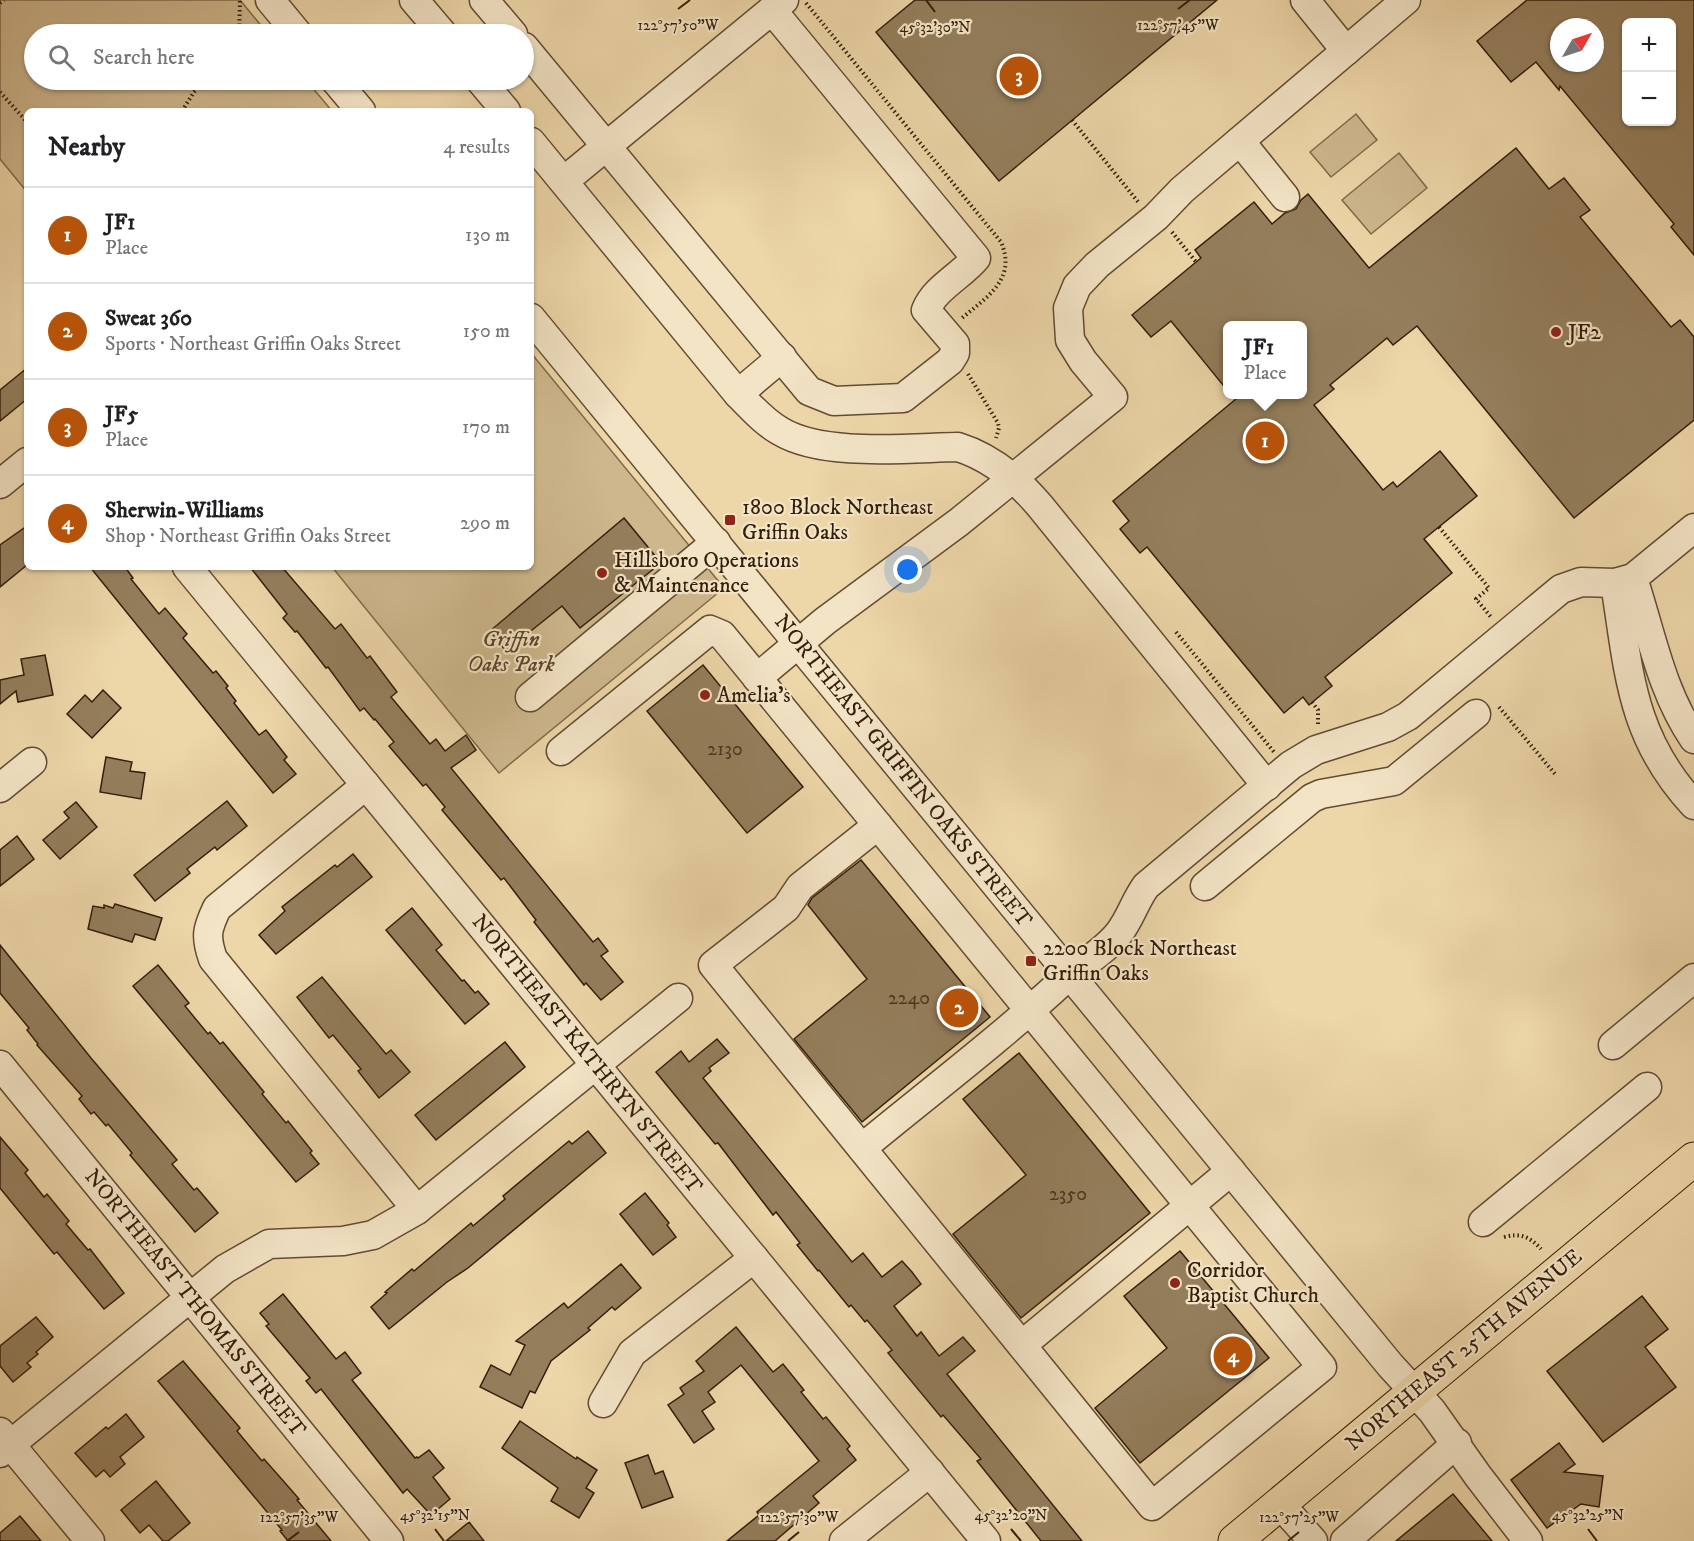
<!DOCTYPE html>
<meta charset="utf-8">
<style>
:root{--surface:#fff;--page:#f6f6f6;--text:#202124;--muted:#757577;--line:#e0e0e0;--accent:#b45309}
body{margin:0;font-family:"IM FELL DW Pica",serif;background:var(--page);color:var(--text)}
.controls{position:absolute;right:18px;top:18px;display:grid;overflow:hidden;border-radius:9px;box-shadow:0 2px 4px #0004}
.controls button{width:54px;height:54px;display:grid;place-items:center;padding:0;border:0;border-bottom:2px solid var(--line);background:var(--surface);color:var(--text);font:30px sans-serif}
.compass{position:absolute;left:1550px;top:18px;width:54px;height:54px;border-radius:50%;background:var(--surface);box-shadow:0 2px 4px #0004;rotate:51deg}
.you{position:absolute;left:908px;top:570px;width:21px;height:21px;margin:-15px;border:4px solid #fff;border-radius:50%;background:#1a73e8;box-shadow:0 0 0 9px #1a73e833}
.badge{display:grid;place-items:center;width:39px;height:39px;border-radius:50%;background:var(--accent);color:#fff;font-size:20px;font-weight:700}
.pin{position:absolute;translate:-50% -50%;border:3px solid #fff;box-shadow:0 2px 6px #0006}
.popup{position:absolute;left:1223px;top:321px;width:84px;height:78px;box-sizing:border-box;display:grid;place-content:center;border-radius:9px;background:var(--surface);filter:drop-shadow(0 2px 4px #0005);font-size:20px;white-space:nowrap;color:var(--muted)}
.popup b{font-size:22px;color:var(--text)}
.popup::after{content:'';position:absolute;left:50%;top:100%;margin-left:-12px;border:12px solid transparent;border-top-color:var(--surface)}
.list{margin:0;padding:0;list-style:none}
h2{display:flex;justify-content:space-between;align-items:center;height:78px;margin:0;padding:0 24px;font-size:26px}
h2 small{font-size:20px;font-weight:400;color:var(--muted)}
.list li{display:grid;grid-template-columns:39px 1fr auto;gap:18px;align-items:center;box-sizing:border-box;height:96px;padding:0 24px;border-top:2px solid var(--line)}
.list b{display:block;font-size:22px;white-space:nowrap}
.list p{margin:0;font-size:20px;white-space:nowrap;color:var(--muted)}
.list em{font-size:20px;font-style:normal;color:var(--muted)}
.icon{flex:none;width:33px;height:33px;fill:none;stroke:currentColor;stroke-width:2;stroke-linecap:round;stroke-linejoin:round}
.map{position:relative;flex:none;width:1694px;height:1541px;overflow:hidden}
.search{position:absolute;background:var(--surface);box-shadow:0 2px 4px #0004;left:24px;top:24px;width:510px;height:66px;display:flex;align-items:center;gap:15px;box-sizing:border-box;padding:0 21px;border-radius:33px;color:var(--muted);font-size:22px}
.panel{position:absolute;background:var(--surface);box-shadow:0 2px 4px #0004;left:24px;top:108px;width:510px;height:462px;border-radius:9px}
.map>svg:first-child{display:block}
</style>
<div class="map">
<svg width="1694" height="1541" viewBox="0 0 1694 1541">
<rect width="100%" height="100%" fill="#edd6a8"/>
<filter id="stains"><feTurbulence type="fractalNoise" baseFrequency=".00333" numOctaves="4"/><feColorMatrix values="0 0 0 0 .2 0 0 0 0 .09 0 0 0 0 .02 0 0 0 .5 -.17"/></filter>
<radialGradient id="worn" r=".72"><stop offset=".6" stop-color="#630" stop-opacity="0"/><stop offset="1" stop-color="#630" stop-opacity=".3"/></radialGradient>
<!-- green -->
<g fill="#ceb78d" stroke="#816a4c" stroke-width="1.5">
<polygon points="0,0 240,0 268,34 34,34 34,80 306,80 332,111 27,111 27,192 0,159"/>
<polygon points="1356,114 1377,140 1331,177 1310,152"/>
<polygon points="1399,153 1427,188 1371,234 1342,200"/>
<polygon points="531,353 724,588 499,773 332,567 531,567"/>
</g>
<!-- building -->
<g fill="#947e5c" stroke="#341e0a" stroke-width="1.5" fill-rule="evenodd">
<polygon points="915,0 1217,0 999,181 876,32"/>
<path d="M1527,0H1694V255L1671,227L1674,224L1560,86L1559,90L1536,62L1511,82L1477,41ZM1626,22H1671V122H1626ZM1559,27H1595V63H1559Z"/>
<polygon points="1516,148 1549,189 1564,178 1590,210 1580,217 1671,327 1680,320 1694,337 1694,420 1574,518 1417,326 1393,345 1387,338 1330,385 1334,389 1314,405 1383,490 1393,482 1397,487 1440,451 1477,496 1424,539 1452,573 1325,677 1332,686 1309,705 1303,697 1284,713 1147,547 1140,553 1120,529 1129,521 1113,501 1242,394 1302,394 1302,326 1227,326 1227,390 1171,321 1151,337 1132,315 1201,258 1195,250 1254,202 1272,224 1285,213 1296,209 1301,200 1308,194 1369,268"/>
<polygon points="27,368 27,399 0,421 0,390"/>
<polygon points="624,518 661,563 580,628 562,606 506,651 490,631"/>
<polygon points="27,526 27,565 0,587 0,545"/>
<polygon points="90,567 125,567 133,578 131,579 159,614 165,608 187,634 183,638 213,673 216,671 228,686 226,688 236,701 234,703 259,735 266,730 287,757 284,760 296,774 273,793"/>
<polygon points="250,567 282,567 335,629 341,624 367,658 370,656 397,692 391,697 430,744 436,739 445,751 466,735 476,750 451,768 593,942 598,938 608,951 601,956 623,982 601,1000 586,983 584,985 534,922 536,920 504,878 501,880 442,810 445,807 426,784 423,786 389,746 394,742 375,719 374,720 364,708 360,711 328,667 326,668 297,631 295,632 283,618 287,614"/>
<polygon points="45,655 53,695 18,702 16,691 0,704 0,680 24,675 21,659"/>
<polygon points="703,665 803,787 747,833 647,711"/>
<polygon points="103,690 121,708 92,738 67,714 85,695 92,702"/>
<polygon points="106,757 132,762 130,771 145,773 141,799 100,792"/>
<polygon points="227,801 247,826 217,850 215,847 187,869 190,873 155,901 134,875"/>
<polygon points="76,802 97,827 60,859 43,840 69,818 64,812"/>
<polygon points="17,836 34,859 0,886 0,850"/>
<polygon points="353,854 372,877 276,954 259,935 285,911 282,907 335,865 337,867"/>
<polygon points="861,860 990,1017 862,1122 794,1039 867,979 808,905 812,898"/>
<polygon points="115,904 162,918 155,940 135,934 132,942 88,929 93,906 104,908 104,905 113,908"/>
<polygon points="412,908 442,945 436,950 462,981 464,980 475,993 478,991 489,1004 465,1024 386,930"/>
<polygon points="0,945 91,1058 177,1160 172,1164 194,1190 197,1188 218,1213 195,1232 130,1155 132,1153 108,1124 106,1126 94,1112 91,1114 79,1099 82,1096 37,1045 38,1044 27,1030 29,1028 0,993"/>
<polygon points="158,965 189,1003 185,1006 208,1034 210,1032 220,1044 223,1042 264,1092 262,1094 286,1123 288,1121 312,1151 310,1153 319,1164 296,1182 133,986"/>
<polygon points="322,977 386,1054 391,1050 410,1072 379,1098 358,1071 361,1069 333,1035 329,1038 297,997"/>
<polygon points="717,1039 729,1053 709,1068 711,1071 703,1078 852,1262 863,1253 882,1277 902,1261 912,1272 921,1284 894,1306 917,1336 921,1332 939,1356 963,1337 975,1351 947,1374 1082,1541 1041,1541 977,1461 981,1459 943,1415 941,1417 888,1353 892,1350 867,1320 865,1322 851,1305 849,1307 819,1270 818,1271 797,1245 800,1243 776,1212 773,1215 718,1143 715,1144 656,1072 681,1051 689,1062"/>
<polygon points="505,1042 525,1067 436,1140 415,1115"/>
<polygon points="1019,1053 1150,1213 1021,1318 953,1234 1026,1175 963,1099"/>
<polygon points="588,1131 606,1153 468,1268 447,1282 389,1329 371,1307 387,1293 385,1292 412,1269 414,1271 471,1223 473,1226 505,1199 503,1196 569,1141 572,1144"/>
<polygon points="0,1137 28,1170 25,1173 44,1197 47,1194 69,1221 66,1224 88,1250 90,1249 124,1293 104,1309 57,1252 54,1254 0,1188"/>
<polygon points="645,1193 669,1223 667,1225 676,1237 653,1255 620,1214"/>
<polygon points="1180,1251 1269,1358 1140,1463 1095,1408 1167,1348 1124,1296"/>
<polygon points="621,1264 641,1288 615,1310 612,1307 588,1328 590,1330 551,1361 535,1393 530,1391 522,1408 480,1387 491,1365 510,1375 525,1345 516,1341 564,1303 568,1308"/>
<polygon points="283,1294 336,1359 345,1352 361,1373 352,1380 415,1458 417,1457 418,1458 429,1450 444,1468 433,1477 450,1499 431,1515 407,1489 403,1493 321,1389 316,1393 306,1381 310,1378 266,1326 269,1324 260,1313"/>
<polygon points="1642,1296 1668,1329 1645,1347 1676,1387 1603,1442 1547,1371"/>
<polygon points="36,1317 53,1337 36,1352 38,1354 27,1363 31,1367 13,1382 0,1366 0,1346"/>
<polygon points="736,1327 773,1372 783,1364 804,1390 801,1392 823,1419 826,1417 850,1446 847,1449 856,1460 813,1496 819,1503 775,1541 727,1541 759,1515 757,1512 819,1461 741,1365 708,1392 715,1402 702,1411 714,1429 694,1443 668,1405 684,1394 680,1388 704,1371 696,1361"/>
<polygon points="183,1361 240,1428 237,1431 262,1461 264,1459 286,1484 299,1499 297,1500 331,1541 288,1541 280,1531 282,1530 158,1381"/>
<polygon points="126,1414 144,1437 120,1457 125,1464 110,1477 104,1470 96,1477 75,1453 106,1427 108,1429"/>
<polygon points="520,1421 576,1459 577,1457 597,1470 586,1488 594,1493 579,1518 551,1501 558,1488 502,1448"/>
<polygon points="1559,1443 1575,1464 1564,1472 1603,1476 1599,1507 1581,1504 1547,1528 1511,1480"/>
<polygon points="648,1455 655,1474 663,1471 673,1497 642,1508 625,1463"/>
<polygon points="156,1481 190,1523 168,1541 163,1541 149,1525 140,1533 121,1510"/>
<polygon points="1453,1494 1492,1541 1396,1541"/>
<polygon points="20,1516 41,1541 0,1541 0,1533"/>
<polygon points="469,1522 484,1541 446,1541"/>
</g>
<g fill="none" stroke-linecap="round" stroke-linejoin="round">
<!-- minor casing -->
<g stroke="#624c32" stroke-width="31">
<g id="minor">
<polyline points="270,0 298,34"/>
<polyline points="414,0 443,34"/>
<polyline points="484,0 513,34"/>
<polyline points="1305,0 1346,51"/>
<path d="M524,47L809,391L834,401L903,398L950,361L955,353V344L926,310C935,288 961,276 976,258L772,10"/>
<polyline points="335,80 361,111"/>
<polyline points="480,80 506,111"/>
<polyline points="1240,141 1285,197"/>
<path d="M531,142L738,394C751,407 764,422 780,431C823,457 907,448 958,447C990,457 1018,480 1040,506L1267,786"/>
<polyline points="564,181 784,0"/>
<polyline points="531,318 1390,1365 1432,1411 1478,1476 1528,1541"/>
<polyline points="738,394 782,357"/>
<polyline points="0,484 27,462"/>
<polyline points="187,567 986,1541"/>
<path d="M1633,578C1651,633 1661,691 1694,739"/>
<path d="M1615,583C1629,671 1630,736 1694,805"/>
<polyline points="757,678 825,621 959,522 1113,397 1083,361 1070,340 1068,308 1077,286 1097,265 1156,217 1182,190 1406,0"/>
<polyline points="530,697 716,542"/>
<polyline points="561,751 710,630 722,635 1322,1367 1152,1506 713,965 786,908 800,887 878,825"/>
<path d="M366,785L217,908C207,929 205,936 213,959L417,1210"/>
<polyline points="0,788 32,762"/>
<polyline points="1205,886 1312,798 1321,794 1394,781 1476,714"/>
<polyline points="1613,1045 1694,978"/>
<polyline points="0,1065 389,1541"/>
<path d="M862,1148C930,1092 1001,1038 1066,978C1083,963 1105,951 1119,933C1130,919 1135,901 1146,886L1291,765L1316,750L1388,727L1408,716L1561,589L1581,582L1615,583L1633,578L1694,528"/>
<polyline points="1483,1222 1647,1087"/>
<polyline points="1022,1345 1231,1171"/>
<polyline points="603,1403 632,1353 754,1258"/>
<polyline points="0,1432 90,1541"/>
<polyline points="0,1453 225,1269 269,1244 343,1241 373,1235 417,1210 678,998"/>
<polyline points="1280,1504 1313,1541"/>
<polyline points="844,1541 930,1472"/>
<polyline points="1345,1541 1457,1443"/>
</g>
</g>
<!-- major casing -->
<g stroke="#341e0a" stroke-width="35">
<polyline id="major" points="1235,1541 1694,1159"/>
</g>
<!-- path -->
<g stroke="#341e0a" stroke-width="4" stroke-dasharray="1.5 3" stroke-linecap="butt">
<polyline points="0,3 4,0"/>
<path d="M806,3L1001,242C1017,279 987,297 962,318"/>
<polyline points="239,34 240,0"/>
<polyline points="0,92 27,122"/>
<polyline points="182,111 194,92 205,80"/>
<polyline points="1072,120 1139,203"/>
<polyline points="1172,232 1196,262"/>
<polyline points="968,374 998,423 999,428 996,438"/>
<polyline points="1439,527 1489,588 1476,599 1491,617"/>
<polyline points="1176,632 1274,752"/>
<polyline points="1312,702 1318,710 1318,725"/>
<polyline points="1499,707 1555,774"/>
<path d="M1504,1237C1520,1233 1529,1236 1541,1249"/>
</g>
<!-- minor -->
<use href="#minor" stroke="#f3e4c6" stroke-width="28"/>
<!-- major -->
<use href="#major" stroke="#edd6a8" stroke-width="33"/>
</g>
<!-- ticks -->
<path fill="none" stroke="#341e0a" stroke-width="2" d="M926,0L935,12M678,9L690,0M1178,9L1190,0M435,1529L444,1541M1011,1529L1021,1541M1588,1529L1597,1541M287,1541L299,1532M788,1541L799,1532M1288,1541L1299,1532"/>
<!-- markers -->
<g fill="#8f2418" stroke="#f3e4c6" stroke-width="2">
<circle cx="1556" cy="332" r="6"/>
<rect x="724" y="514" width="12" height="12" rx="3"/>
<circle cx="602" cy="573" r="6"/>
<circle cx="705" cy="695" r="6"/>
<rect x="1025" y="955" width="12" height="12" rx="3"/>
<circle cx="1175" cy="1283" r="6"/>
</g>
<g text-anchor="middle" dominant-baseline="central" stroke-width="4.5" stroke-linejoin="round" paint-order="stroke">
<!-- number labels -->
<g font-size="20" fill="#4c361e">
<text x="725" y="749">2130</text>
<text x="909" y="998">2240</text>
<text x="1068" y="1194">2350</text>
</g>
<!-- poi labels -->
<g font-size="22" fill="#341e0a" stroke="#f3e4c6" text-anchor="start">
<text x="1568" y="332">JF2</text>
<text x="742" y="507">1800 Block Northeast<tspan x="742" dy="25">Griffin Oaks</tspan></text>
<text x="614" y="560">Hillsboro Operations<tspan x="614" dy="25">&amp; Maintenance</tspan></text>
<text x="717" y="695">Amelia's</text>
<text x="1043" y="948">2200 Block Northeast<tspan x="1043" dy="25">Griffin Oaks</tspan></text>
<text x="1187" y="1270">Corridor<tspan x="1187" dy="25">Baptist Church</tspan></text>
</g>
<!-- park labels -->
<g font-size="22" font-style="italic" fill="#5a442b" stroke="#f3e4c6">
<text x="511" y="639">Griffin<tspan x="511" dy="25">Oaks Park</tspan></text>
</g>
<!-- street labels -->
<g font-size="22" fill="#341e0a" stroke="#f3e4c6">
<text transform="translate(903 771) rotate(51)">NORTHEAST GRIFFIN OAKS STREET</text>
<text transform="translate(587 1054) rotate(51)">NORTHEAST KATHRYN STREET</text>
<text transform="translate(195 1303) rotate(51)">NORTHEAST THOMAS STREET</text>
<text transform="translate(1464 1350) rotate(-40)">NORTHEAST 25TH AVENUE</text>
</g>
</g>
<g font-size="15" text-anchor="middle" fill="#341e0a" stroke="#f3e4c6" stroke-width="4.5" stroke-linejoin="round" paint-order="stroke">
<text x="678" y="30">122°57'50"W</text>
<text x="1178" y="30">122°57'45"W</text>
<text x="935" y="32">45°32'30"N</text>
<text x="435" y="1520">45°32'15"N</text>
<text x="1011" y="1520">45°32'20"N</text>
<text x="1588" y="1520">45°32'25"N</text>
<text x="299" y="1522">122°57'35"W</text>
<text x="799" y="1522">122°57'30"W</text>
<text x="1299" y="1522">122°57'25"W</text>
</g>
<rect width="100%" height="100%" filter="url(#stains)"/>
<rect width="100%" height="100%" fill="url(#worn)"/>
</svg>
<div class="controls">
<button>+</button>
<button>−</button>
</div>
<svg class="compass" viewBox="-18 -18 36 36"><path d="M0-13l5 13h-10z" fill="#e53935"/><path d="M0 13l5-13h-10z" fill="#757577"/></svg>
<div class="you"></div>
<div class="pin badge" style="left:1265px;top:441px">1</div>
<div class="popup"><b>JF1</b>Place</div>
<div class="pin badge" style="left:959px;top:1008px">2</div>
<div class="pin badge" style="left:1019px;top:76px">3</div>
<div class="pin badge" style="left:1233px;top:1356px">4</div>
<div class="search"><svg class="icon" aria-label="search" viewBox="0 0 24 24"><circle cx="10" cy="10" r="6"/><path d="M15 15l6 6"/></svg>Search here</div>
<section class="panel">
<h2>Nearby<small>4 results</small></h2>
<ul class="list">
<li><span class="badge">1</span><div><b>JF1</b><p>Place</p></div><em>130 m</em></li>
<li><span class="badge">2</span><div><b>Sweat 360</b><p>Sports · Northeast Griffin Oaks Street</p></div><em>150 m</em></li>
<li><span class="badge">3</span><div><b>JF5</b><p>Place</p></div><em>170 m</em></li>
<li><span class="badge">4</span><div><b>Sherwin-Williams</b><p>Shop · Northeast Griffin Oaks Street</p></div><em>290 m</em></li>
</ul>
</section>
</div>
